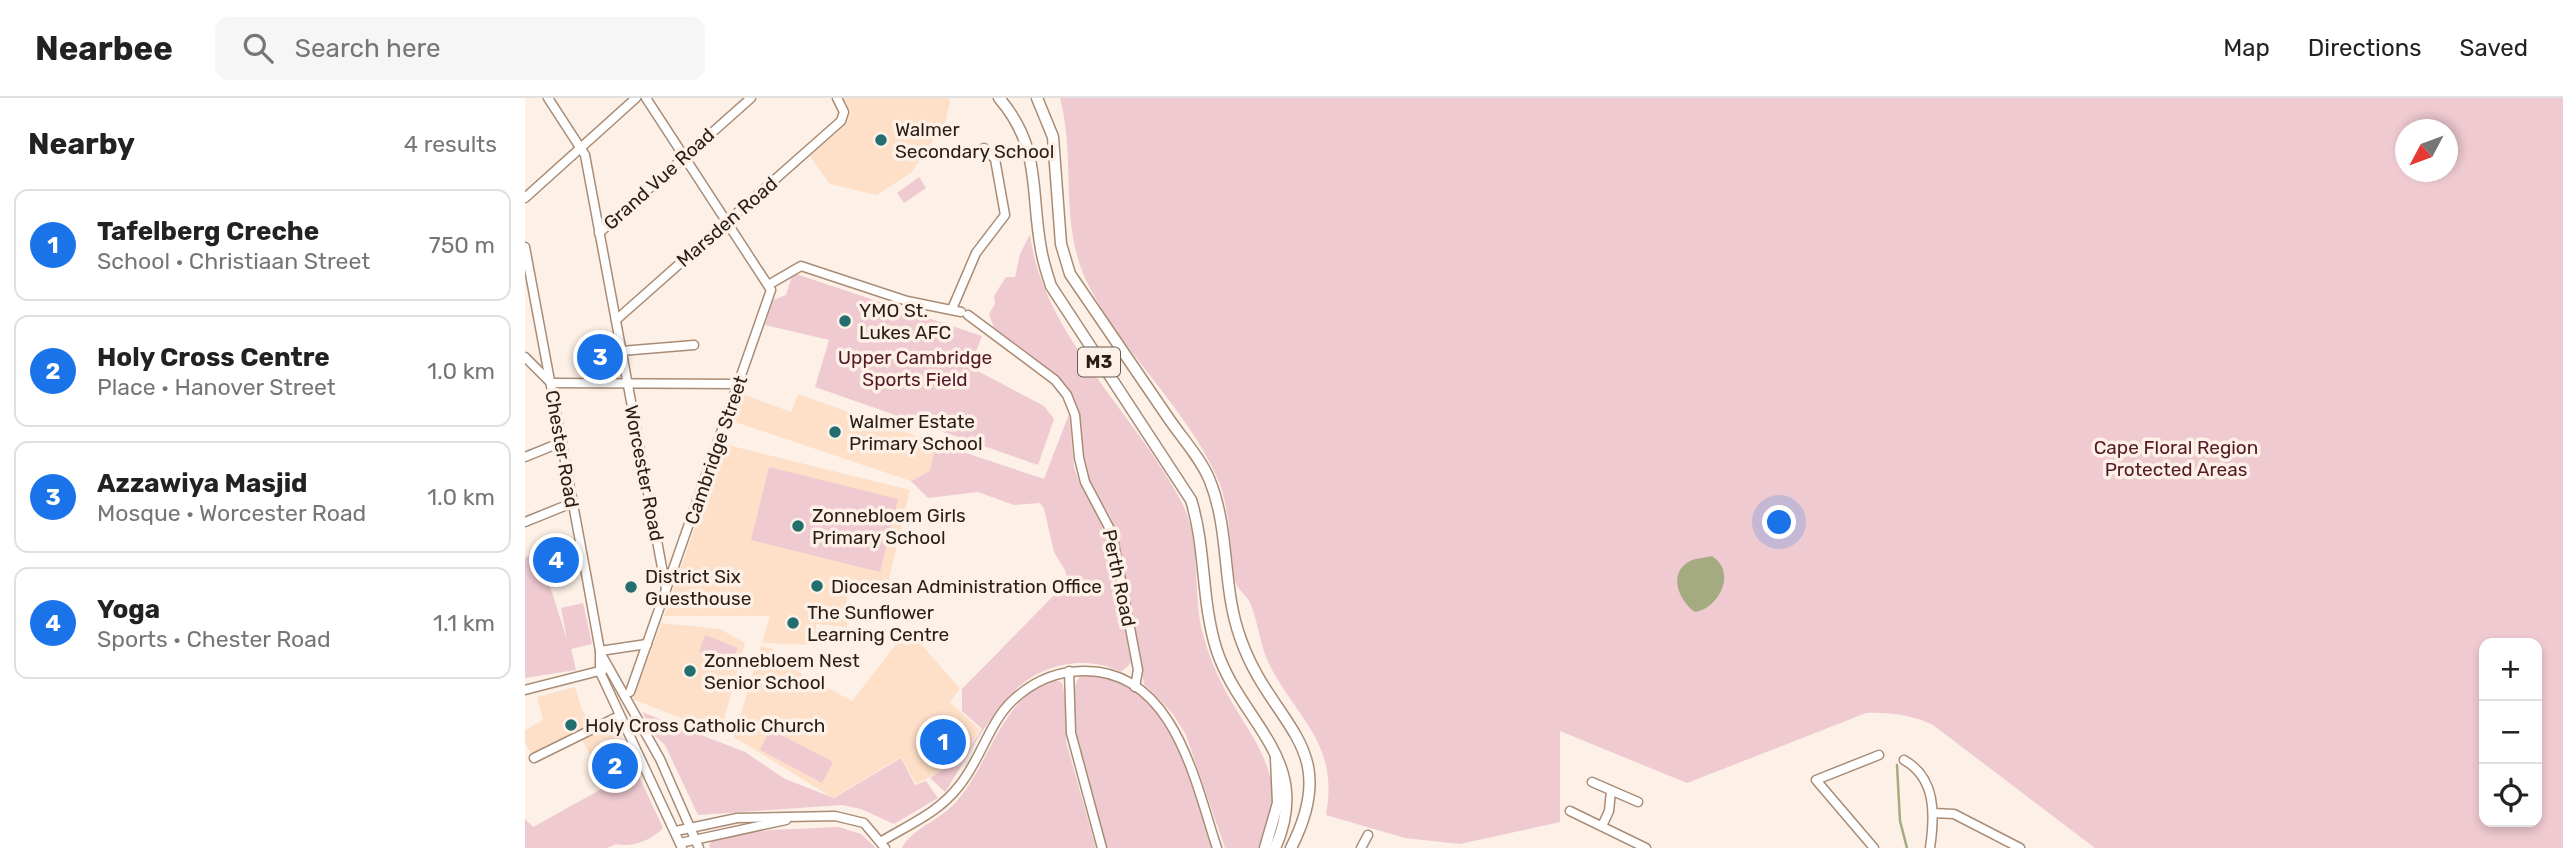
<!DOCTYPE html>
<meta charset="utf-8">
<style>
:root{--surface:#fff;--page:#f6f6f6;--text:#222;--muted:#767676;--line:#e0e0e0;--accent:#1a73e8}
body{margin:0;font-family:Rubik,sans-serif;background:var(--page);color:var(--text)}
.controls{position:absolute;right:21px;bottom:21px;display:grid;overflow:hidden;border-radius:14px;box-shadow:0 4px 10px #0003}
.controls button{width:63px;height:63px;display:grid;place-items:center;padding:0;border:0;border-bottom:2px solid var(--line);background:var(--surface);color:var(--text);font:35px sans-serif}
.compass{position:absolute;left:1870px;top:21px;width:63px;height:63px;border-radius:50%;background:var(--surface);box-shadow:0 4px 10px #0003;rotate:229deg}
.you{position:absolute;left:1255px;top:425px;width:24px;height:24px;margin:-18px;border:5px solid #fff;border-radius:50%;background:#1a73e8;box-shadow:0 0 0 10px #1a73e833}
.badge{display:grid;place-items:center;width:46px;height:46px;border-radius:50%;background:var(--accent);color:#fff;font-size:23px;font-weight:700}
.pin{position:absolute;translate:-50% -50%;border:4px solid #fff;box-shadow:0 2px 7px #0006}
.list{margin:0;padding:0;list-style:none}
h2{display:flex;justify-content:space-between;align-items:center;height:91px;margin:0;padding:0 28px;font-size:30px}
h2 small{font-size:23px;font-weight:400;color:var(--muted)}
.list li{display:grid;grid-template-columns:46px 1fr auto;gap:21px;align-items:center;box-sizing:border-box;height:112px;margin:0 14px 14px;padding:0 14px;border:2px solid var(--line);border-radius:14px}
.list b{display:block;font-size:26px;white-space:nowrap}
.list p{margin:0;font-size:23px;white-space:nowrap;color:var(--muted)}
.list em{font-size:23px;font-style:normal;color:var(--muted)}
.icon{flex:none;width:38px;height:38px;fill:none;stroke:currentColor;stroke-width:2;stroke-linecap:round;stroke-linejoin:round}
.map{position:relative;flex:none;width:2038px;height:750px;overflow:hidden}
header{display:flex;align-items:center;gap:42px;box-sizing:border-box;height:98px;padding:0 35px;background:var(--surface);border-bottom:2px solid var(--line)}
header strong{font-size:33px}
nav{display:flex;gap:38px;margin-inline-start:auto;font-size:24px}
.search{width:490px;height:63px;background:var(--page);display:flex;align-items:center;gap:18px;box-sizing:border-box;padding:0 24px;border-radius:14px;color:var(--muted);font-size:26px}
main{display:flex}
aside{flex:1;background:var(--surface)}
.map>svg:first-child{display:block}
</style>
<header>
<strong>Nearbee</strong>
<div class="search"><svg class="icon" aria-label="search" viewBox="0 0 24 24"><circle cx="10" cy="10" r="6"/><path d="M15 15l6 6"/></svg>Search here</div>
<nav><a>Map</a><a>Directions</a><a>Saved</a></nav>
</header>
<main>
<aside>
<h2>Nearby<small>4 results</small></h2>
<ul class="list">
<li><span class="badge">1</span><div><b>Tafelberg Creche</b><p>School · Christiaan Street</p></div><em>750 m</em></li>
<li><span class="badge">2</span><div><b>Holy Cross Centre</b><p>Place · Hanover Street</p></div><em>1.0 km</em></li>
<li><span class="badge">3</span><div><b>Azzawiya Masjid</b><p>Mosque · Worcester Road</p></div><em>1.0 km</em></li>
<li><span class="badge">4</span><div><b>Yoga</b><p>Sports · Chester Road</p></div><em>1.1 km</em></li>
</ul>
</aside>
<div class="map">
<svg width="2038" height="750" viewBox="0 0 2038 750">
<rect width="100%" height="100%" fill="#fdf0e6"/>
<!-- built -->
<g fill="#fee0c8">
<polygon points="318,0 424,0 425,4 421,23 386,75 352,97 305,86 285,58 322,25 326,13"/>
<polygon points="217,296 266,314 273,296 411,345 405,373 386,383 207,323"/>
<polygon points="199,346 385,392 361,494 322,483 322,529 291,526 290,547 237,545 245,518 139,518"/>
<polygon points="136,525 195,531 220,545 195,636 108,601"/>
<polygon points="383,531 435,591 425,604 455,632 440,657 425,669 391,686 376,659 308,700 209,639 236,548 248,551 248,560 327,603"/>
<polygon points="50,589 57,612 66,626 84,617 110,664 108,672 81,687 53,634 8,658 0,645 0,632 18,622 12,599"/>
</g>
<!-- green -->
<g fill="#efcad1" fill-rule="evenodd">
<path d="M535,0H2038V750H1570L1408,627C1388,617 1363,614 1341,615L1162,685L1035,633V724L935,746L880,740L801,717C814,646 774,623 745,568C735,548 734,528 726,507C724,499 715,494 711,486C708,479 708,467 707,460C704,432 703,402 691,377C659,307 593,250 561,182C534,124 551,60 535,0ZM1881,32H1923V74H1881ZM1959,545H2012V724H1959Z"/>
<polygon points="394,79 401,90 379,105 372,95"/>
<path d="M505,136C517,236 612,317 657,405C678,446 666,497 679,540C686,565 696,586 709,608C724,633 740,654 746,683C750,707 744,729 734,750H700L661,637L648,616L619,586L594,447L585,418L566,388L559,368L555,320L551,305L535,281L469,230L464,216L470,206L469,198L481,179H490L495,156Z"/>
<polygon points="268,175 457,238 445,269 519,308 529,321 513,367 290,289 304,242 240,227 248,202 261,197"/>
<path d="M544,316L549,369L555,386L578,427L584,446L606,565L596,574C578,565 558,563 538,567C481,578 457,637 428,681C425,686 424,689 420,694L405,680L440,657L457,631L437,613V591L543,483L540,472L529,454L519,411L515,405L489,407L453,394L403,400L386,383L405,373L411,345L519,381Z"/>
<polygon points="244,369 373,401 355,474 226,442"/>
<polygon points="18,449 24,467 19,469 42,542 36,510 58,505 67,546 46,551 51,572 0,580 0,460"/>
<polygon points="180,537 213,550 206,567 174,554"/>
<path d="M556,578C643,571 667,688 687,750H582C573,720 531,600 556,578Z"/>
<path d="M527,582L536,584C542,591 540,633 542,647L571,750H377C385,732 413,723 428,707C466,668 472,604 527,582Z"/>
<polygon points="117,614 220,654 260,681 309,700 376,660 390,687 401,683 413,700 369,726 336,711 317,707 173,717 140,647 130,638"/>
<polygon points="245,631 308,664 297,685 235,652"/>
<path d="M111,672L138,730C127,742 107,750 91,746L82,750H0V721L8,729Z"/>
<polygon points="314,729 336,736 351,750 185,750 184,747 189,741 245,732"/>
</g>
<!-- water -->
<path fill="#a5ab80" d="M1187,458C1213,475 1193,511 1170,514C1154,503 1142,475 1165,463C1171,460 1179,460 1187,458Z"/>
<g fill="none" stroke-linecap="round" stroke-linejoin="round">
<!-- stream -->
<polyline stroke="#a5ab80" stroke-width="2.5" points="1372,667 1375,723 1382,750"/>
<!-- minor casing -->
<g stroke="#a98c76" stroke-width="11">
<g id="minor">
<polyline points="23,0 60,57 141,491"/>
<polyline points="0,100 111,0"/>
<polyline points="74,135 226,0"/>
<polyline points="0,149 62,481 75,553 75,574 157,750"/>
<polyline points="245,186 276,168 382,203 436,214"/>
<polyline points="427,211 451,155 480,117 470,61 459,50"/>
<polyline points="443,217 530,282 542,297 550,317 554,360 560,384 587,435 613,572 610,589"/>
<polyline points="91,222 316,23 319,14 312,0"/>
<polyline points="96,253 169,247"/>
<polyline points="0,259 26,285"/>
<polyline points="26,285 214,286"/>
<polyline points="0,359 37,344"/>
<polyline points="0,424 47,405"/>
<polyline points="75,553 122,546"/>
<polyline points="76,556 135,661 174,750"/>
<polyline points="544,573 546,635 577,750"/>
<polyline points="0,592 78,572"/>
<polyline points="105,594 246,192 121,0"/>
<polyline points="9,660 94,618"/>
<path d="M1379,662C1411,680 1410,716 1405,750"/>
<polyline points="1067,684 1113,704"/>
<polyline points="1045,713 1121,750"/>
<polyline points="1408,715 1429,716 1495,750"/>
<polyline points="1077,728 1084,713 1086,693"/>
<polyline points="151,733 212,720 310,718 339,725 360,750"/>
<path d="M357,743C385,726 413,715 434,688C455,663 464,625 487,603C508,583 531,573 559,573C649,572 670,684 692,750"/>
<polyline points="155,745 261,722"/>
<polyline points="836,750 843,737"/>
<polyline points="1349,750 1291,682 1354,657"/>
</g>
</g>
<!-- major casing -->
<g stroke="#a98c76" stroke-width="13">
<g id="major">
<path d="M474,0C517,50 505,92 516,151C518,163 522,176 526,188L666,402C681,450 676,501 691,550C714,624 790,661 750,750"/>
<path d="M512,0L528,39L536,146L545,176C578,225 611,273 644,321C657,340 677,362 685,383C705,433 697,489 715,539C745,628 819,646 766,750"/>
<polyline points="740,750 753,705 751,661"/>
</g>
</g>
<!-- minor -->
<use href="#minor" stroke="#fff" stroke-width="8"/>
<!-- major -->
<use href="#major" stroke="#fff" stroke-width="10"/>
</g>
<!-- markers -->
<g fill="#236f70" stroke="#fdf0e6" stroke-width="2.5">
<circle cx="356" cy="42" r="7"/>
<circle cx="320" cy="223" r="7"/>
<circle cx="310" cy="334" r="7"/>
<circle cx="273" cy="428" r="7"/>
<circle cx="292" cy="488" r="7"/>
<circle cx="106" cy="489" r="7"/>
<circle cx="268" cy="525" r="7"/>
<circle cx="165" cy="573" r="7"/>
<circle cx="46" cy="627" r="7"/>
</g>
<g text-anchor="middle" dominant-baseline="central" stroke-width="7" stroke-linejoin="round" paint-order="stroke">
<!-- shield labels -->
<rect fill="#fdf0e6" stroke="#695d54" stroke-width="2" x="553" y="249.5" width="42" height="29" rx="5"/>
<g font-size="18" font-weight="bold" fill="#291e15">
<text x="574" y="264">M3</text>
</g>
<!-- poi labels -->
<g font-size="19" fill="#291e15" stroke="#fdf0e6" text-anchor="start">
<text x="370" y="31">Walmer<tspan x="370" dy="22">Secondary School</tspan></text>
<text x="334" y="212">YMO St.<tspan x="334" dy="22">Lukes AFC</tspan></text>
<text x="324" y="323">Walmer Estate<tspan x="324" dy="22">Primary School</tspan></text>
<text x="287" y="417">Zonnebloem Girls<tspan x="287" dy="22">Primary School</tspan></text>
<text x="120" y="478">District Six<tspan x="120" dy="22">Guesthouse</tspan></text>
<text x="306" y="488">Diocesan Administration Office</text>
<text x="282" y="514">The Sunflower<tspan x="282" dy="22">Learning Centre</tspan></text>
<text x="179" y="562">Zonnebloem Nest<tspan x="179" dy="22">Senior School</tspan></text>
<text x="60" y="627">Holy Cross Catholic Church</text>
</g>
<!-- street labels -->
<g font-size="19" fill="#291e15" stroke="#fdf0e6">
<text transform="translate(134 81) rotate(-42)">Grand Vue Road</text>
<text transform="translate(202 124) rotate(-41)">Marsden Road</text>
<text transform="translate(37 351) rotate(80)">Chester Road</text>
<text transform="translate(191 352) rotate(-71)">Cambridge Street</text>
<text transform="translate(119 375) rotate(79)">Worcester Road</text>
<text transform="translate(594 480) rotate(78)">Perth Road</text>
</g>
<!-- park labels -->
<g font-size="19" fill="#55192c" stroke="#fdf0e6">
<text x="390" y="259">Upper Cambridge<tspan x="390" dy="22">Sports Field</tspan></text>
<text x="1651" y="349">Cape Floral Region<tspan x="1651" dy="22">Protected Areas</tspan></text>
</g>
</g>
</svg>
<div class="controls">
<button>+</button>
<button>−</button>
<button><svg class="icon" aria-label="locate" viewBox="0 0 24 24"><circle cx="12" cy="12" r="6"/><path d="M12 2v4M12 18v4M2 12h4M18 12h4"/></svg></button>
</div>
<svg class="compass" viewBox="-18 -18 36 36"><path d="M0-13l5 13h-10z" fill="#e53935"/><path d="M0 13l5-13h-10z" fill="#767676"/></svg>
<div class="you"></div>
<div class="pin badge" style="left:418px;top:644px">1</div>
<div class="pin badge" style="left:90px;top:668px">2</div>
<div class="pin badge" style="left:75px;top:259px">3</div>
<div class="pin badge" style="left:31px;top:462px">4</div>
</div>
</main>
